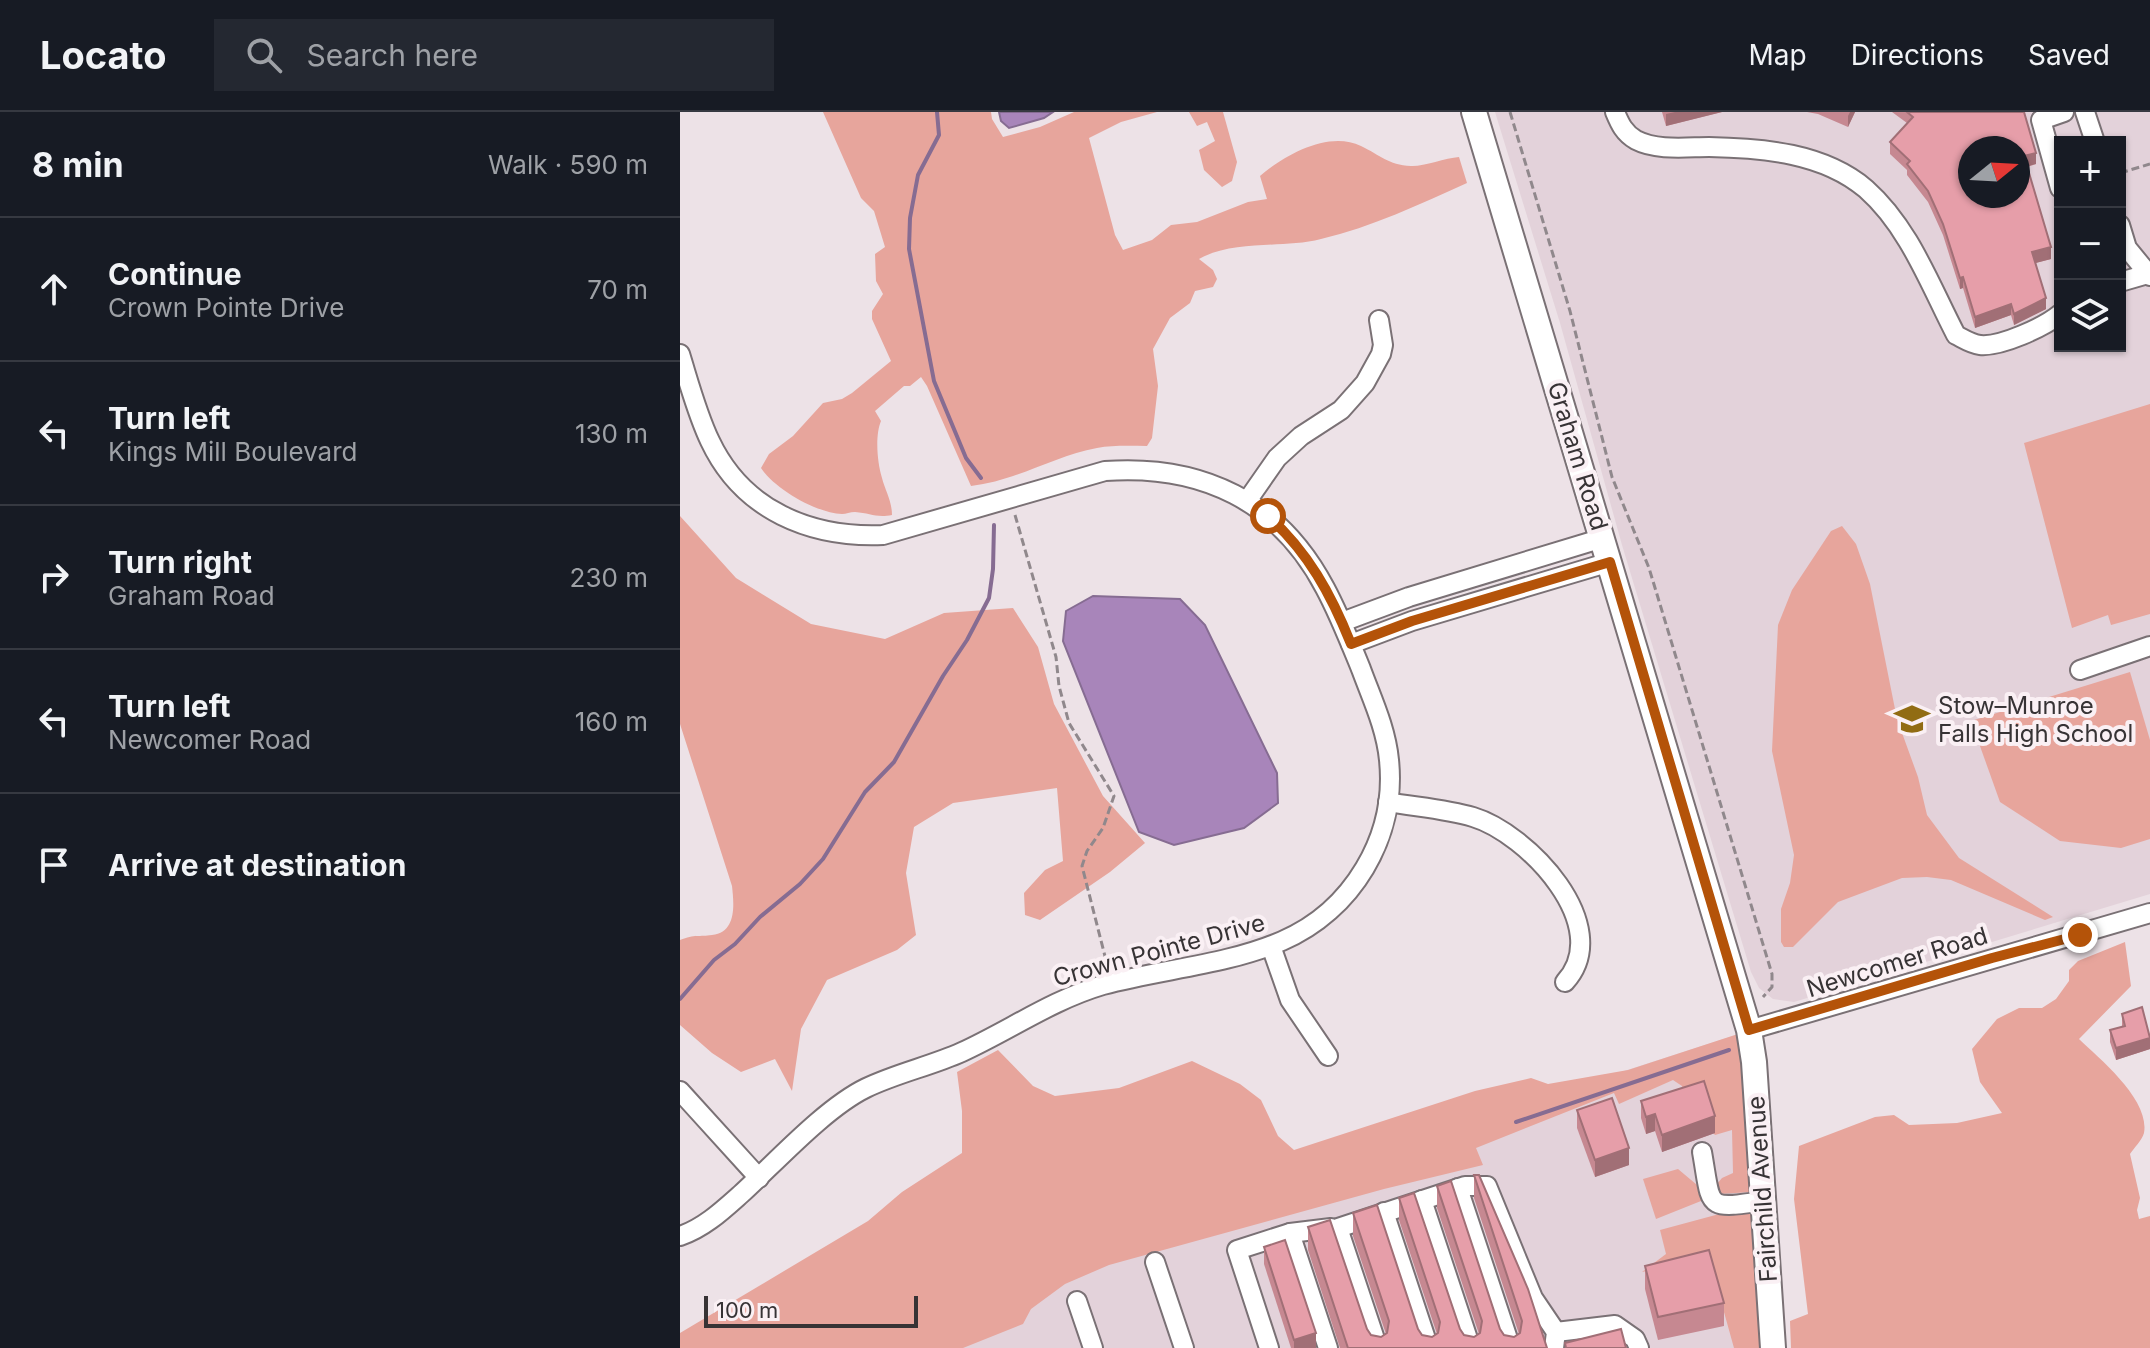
<!DOCTYPE html>
<meta charset="utf-8">
<style>
:root{--surface:#171b24;--page:#242831;--text:#f1f3f6;--muted:#9ea1a6;--line:#363941}
body{margin:0;font-family:Inter,sans-serif;background:var(--page);color:var(--text)}
.controls{position:absolute;right:24px;top:24px;display:grid;overflow:hidden;border-radius:0px;box-shadow:0 2px 6px #0004}
.controls button{width:72px;height:72px;display:grid;place-items:center;padding:0;border:0;border-bottom:2px solid var(--line);background:var(--surface);color:var(--text);font:40px sans-serif}
.compass{position:absolute;left:1278px;top:24px;width:72px;height:72px;border-radius:50%;background:var(--surface);box-shadow:0 2px 6px #0004;rotate:72deg}
.scale{position:absolute;left:24px;bottom:20px;width:214px;box-sizing:border-box;padding-left:8px;border:4px solid #373335;border-top:0;font-size:22px;line-height:28px;white-space:nowrap;color:#373335;-webkit-text-stroke:6px #faf0f4;paint-order:stroke}
.stop{position:absolute;width:24px;height:24px;margin:-18px;border:6px solid #b45309;border-radius:50%;background:#fff}
.stop.end{background:#b45309;border-color:#fff;box-shadow:0 2px 8px #0008}
.list{margin:0;padding:0;list-style:none}
h2{display:flex;justify-content:space-between;align-items:center;height:104px;margin:0;padding:0 32px;font-size:34px}
h2 small{font-size:26px;font-weight:400;color:var(--muted)}
.list li{display:grid;grid-template-columns:52px 1fr auto;gap:24px;align-items:center;box-sizing:border-box;height:144px;padding:0 32px;border-top:2px solid var(--line)}
.list b{display:block;font-size:30px;white-space:nowrap}
.list p{margin:0;font-size:26px;white-space:nowrap;color:var(--muted)}
.list em{font-size:26px;font-style:normal;color:var(--muted)}
.icon{flex:none;width:44px;height:44px;fill:none;stroke:currentColor;stroke-width:2;stroke-linecap:round;stroke-linejoin:round}
.map{position:relative;flex:none;width:1470px;height:1236px;overflow:hidden}
header{display:flex;align-items:center;gap:48px;box-sizing:border-box;height:112px;padding:0 40px;background:var(--surface);border-bottom:2px solid var(--line)}
header strong{font-size:38px}
nav{display:flex;gap:44px;margin-inline-start:auto;font-size:28px}
.search{width:560px;height:72px;background:var(--page);display:flex;align-items:center;gap:20px;box-sizing:border-box;padding:0 28px;border-radius:0px;color:var(--muted);font-size:30px}
main{display:flex}
aside{flex:1;background:var(--surface)}
.map>svg:first-child{display:block}
</style>
<header>
<strong>Locato</strong>
<div class="search"><svg class="icon" aria-label="search" viewBox="0 0 24 24"><circle cx="10" cy="10" r="6"/><path d="M15 15l6 6"/></svg>Search here</div>
<nav><a>Map</a><a>Directions</a><a>Saved</a></nav>
</header>
<main>
<aside>
<h2>8 min<small>Walk · 590 m</small></h2>
<ul class="list">
<li><svg class="icon" aria-label="ahead" viewBox="0 0 24 24"><path d="M12 20V5M6 11l6-6 6 6"/></svg><div><b>Continue</b><p>Crown Pointe Drive</p></div><em>70 m</em></li>
<li><svg class="icon" aria-label="left" viewBox="0 0 24 24"><path d="M17 20v-9H6M10 6l-5 5 5 5"/></svg><div><b>Turn left</b><p>Kings Mill Boulevard</p></div><em>130 m</em></li>
<li><svg class="icon" aria-label="right" viewBox="0 0 24 24"><path d="M7 20v-9h11M14 6l5 5-5 5"/></svg><div><b>Turn right</b><p>Graham Road</p></div><em>230 m</em></li>
<li><svg class="icon" aria-label="left" viewBox="0 0 24 24"><path d="M17 20v-9H6M10 6l-5 5 5 5"/></svg><div><b>Turn left</b><p>Newcomer Road</p></div><em>160 m</em></li>
<li><svg class="icon" aria-label="arrive" viewBox="0 0 24 24"><path d="M6 21V4h12l-3 4 3 4H6"/></svg><div><b>Arrive at destination</b></div></li>
</ul>
</aside>
<div class="map">
<svg width="1470" height="1236" viewBox="0 0 1470 1236">
<rect width="100%" height="100%" fill="#ede2e7"/>
<!-- built -->
<g fill="#e3d2da" fill-rule="evenodd">
<path d="M815,0H1470V782L1114,890L1093,887L1079,876L1071,860L942,433L880,211ZM1380,30H1440V234H1380ZM1290,36H1338V84H1290Z"/>
<polygon points="1062,921 1088,1236 121,1236 117,1225"/>
</g>
<!-- green -->
<g fill="#e7a59c">
<path d="M143,0H311L312,7L323,25L360,15L394,0H477L441,10L409,26L435,123L443,138L472,128L491,113L517,110L568,90L587,87L580,64C604,43 649,18 681,34C700,43 708,53 731,54C742,55 765,46 779,45L787,71C740,92 692,115 641,127C602,137 555,127 519,147L533,158L537,167L533,175L515,179L510,191L490,206L473,237L478,274L472,326L467,334C451,334 433,333 417,336C374,344 336,369 291,374L247,274L241,265L230,274H224L195,299L201,309C195,323 197,350 202,366C205,378 212,389 212,403C196,406 190,401 175,400C170,400 166,402 162,402C136,401 95,377 81,356L89,342L113,324L143,291L162,287L172,281L211,249L192,207V199L203,182L196,169L195,142L205,135L194,99L181,86Z"/>
<polygon points="509,0 543,0 557,50 552,69 542,75 524,58 519,38 535,29 527,10 517,14"/>
<polygon points="1470,292 1470,502 1431,513 1428,503 1392,516 1344,331"/>
<path d="M0,404L56,466L131,512L205,527L264,501L333,496L358,535L374,592L423,684L465,731L430,760L360,808L345,803L344,781L365,758L383,749L377,676L273,691L234,715L226,761L236,823L217,838L147,868L121,917L112,979L95,947L61,960L32,941L0,913V828C15,822 19,825 32,823C57,820 54,792 52,774L0,612Z"/>
<polygon points="1162,414 1176,432 1190,472 1217,607 1238,665 1247,703 1279,746 1373,805 1365,808 1271,768 1247,765 1222,766 1158,790 1113,835 1104,835 1101,830 1101,797 1110,771 1114,743 1092,639 1098,513 1112,478 1151,419"/>
<polygon points="1450,560 1470,628 1470,727 1441,736 1380,729 1320,690 1291,609"/>
<path d="M1445,830L1451,874L1399,927C1421,948 1470,988 1464,1021C1462,1028 1454,1036 1450,1042L1460,1086L1457,1098L1459,1107L1470,1104V1236H1111L1110,1209L1128,1202L1114,1087L1119,1034L1195,1005L1214,1003L1229,1013L1277,1011L1322,1001L1300,970L1292,937L1317,907L1339,896H1362L1376,887L1389,869V858L1398,849Z"/>
<polygon points="1058,922 1071,1019 1071,1080 1039,1082 1036,1073 1042,1066 1053,1061 1052,1018 1035,1023 1007,990 1002,974 993,968 939,992 934,981 796,1036 803,1053 704,1077 429,1153 385,1172 351,1197 343,1212 283,1236 0,1236 0,1221 188,1109 222,1080 282,1041 282,999 277,960 318,938 353,974 375,984 439,976 512,949 560,972 581,988 598,1024 614,1038 795,979 851,966 868,972 948,958"/>
<polygon points="998,1057 1023,1078 1021,1089 976,1107 963,1067"/>
<polygon points="1076,1097 1082,1236 1054,1236 1029,1146 962,1160 986,1142 980,1118 1043,1101"/>
</g>
<!-- water -->
<g fill="#a885ba" stroke="#866c92" stroke-width="2">
<polygon points="319,0 373,0 364,6 329,16 321,9"/>
<polygon points="413,484 500,487 525,513 597,661 598,691 564,716 494,733 459,720 383,529 386,499"/>
</g>
<g fill="none" stroke-linecap="round" stroke-linejoin="round">
<!-- stream -->
<g stroke="#866c92" stroke-width="4">
<polyline points="257,0 259,23 238,63 230,106 229,137 254,269 286,346 301,366"/>
<polyline points="0,887 34,848 55,832 80,805 120,772 143,747 185,680 214,650 263,564 287,528 309,486 313,457 314,413"/>
<polyline points="836,1010 1049,938"/>
</g>
<!-- minor casing -->
<g stroke="#7a7175" stroke-width="22">
<g id="minor">
<path d="M935,0C940,12 944,21 956,28C977,39 1007,35 1029,35C1083,36 1144,41 1186,77C1229,115 1250,173 1276,223C1284,227 1291,232 1300,233C1321,235 1364,215 1380,202"/>
<polyline points="1405,0 1415,30"/>
<polyline points="1380,76 1361,8 1384,0"/>
<polyline points="1440,113 1447,136 1470,164"/>
<polyline points="1440,170 1468,162"/>
<path d="M0,242C9,271 17,302 30,329C63,399 131,426 203,423L425,359C522,352 599,389 645,476C659,502 670,530 681,557C692,587 706,616 709,648C717,725 672,799 602,829C546,853 482,857 423,873C372,888 330,918 282,940C251,954 217,961 186,976C145,996 96,1050 61,1082C43,1098 24,1116 0,1124"/>
<polyline points="567,389 597,346 621,324 661,298 685,271 701,242 703,233 699,208"/>
<polyline points="662,510 729,485 923,426"/>
<polyline points="671,532 732,509 930,450"/>
<polyline points="1400,558 1470,534"/>
<path d="M708,690C736,695 766,697 793,705C847,721 936,814 885,870"/>
<polyline points="591,834 610,888 648,944"/>
<polyline points="1069,918 1470,801"/>
<polyline points="0,979 79,1066"/>
<path d="M1022,1040C1032,1096 1024,1098 1083,1089"/>
<polyline points="778,1076 831,1236"/>
<polyline points="742,1088 791,1236"/>
<polyline points="704,1100 749,1236"/>
<polyline points="610,1121 648,1236"/>
<polyline points="475,1150 504,1236"/>
<polyline points="397,1189 413,1236"/>
<polyline points="876,1220 935,1213 955,1227 959,1236"/>
<polyline points="589,1236 557,1138 610,1121 651,1116"/>
<polyline points="698,1236 658,1116 785,1074 807,1074 853,1186 876,1220 874,1236"/>
</g>
</g>
<!-- major casing -->
<g stroke="#7a7175" stroke-width="28">
<polyline id="major" points="794,0 1069,918 1074,950 1093,1236"/>
</g>
<!-- path -->
<g stroke="#90888c" stroke-width="3" stroke-dasharray="8 4" stroke-linecap="butt">
<polyline points="830,0 890,199 932,365 969,456 1092,862 1092,875 1083,885"/>
<polyline points="1440,61 1470,52"/>
<polyline points="335,403 376,545 379,574 389,611 434,684 423,716 407,739 402,754 428,856"/>
</g>
<!-- minor -->
<use href="#minor" stroke="#fff" stroke-width="18"/>
<!-- major -->
<use href="#major" stroke="#fff" stroke-width="24"/>
</g>
<!-- wall -->
<g fill="#c68891">
<polygon points="982,0 1042,0 986,14"/>
<polygon points="1127,0 1175,0 1168,15 1138,2"/>
<polygon points="1212,0 1344,0 1356,52 1347,55 1371,147 1355,151 1366,197 1334,213 1331,203 1295,216 1283,176 1280,177 1263,123 1248,90 1227,63 1227,58 1210,42 1210,30 1227,11"/>
<polygon points="1442,902 1470,923 1470,937 1436,948 1430,930 1430,918 1442,915"/>
<polygon points="961,989 1035,1021 982,1040 975,1019 966,1022 961,1006"/>
<polygon points="897,998 949,1053 915,1065 897,1016"/>
<polygon points="794,1063 867,1236 660,1236 628,1138 628,1115 691,1223 701,1225 706,1222 673,1124 673,1101 738,1217 742,1223 752,1225 757,1222 719,1108 719,1086 780,1217 784,1223 794,1225 799,1222 757,1096 757,1074 820,1217 824,1223 834,1225 839,1222 794,1086"/>
<polygon points="584,1135 636,1236 611,1236 584,1152"/>
<polygon points="965,1154 1044,1191 1044,1214 978,1228 965,1177"/>
</g>
<!-- shaded-wall -->
<g fill="#a16f76">
<polygon points="995,0 1042,0 986,14 986,2"/>
<polygon points="1170,0 1175,0 1168,15 1168,4"/>
<polygon points="1356,41 1356,52 1344,55 1344,44"/>
<polygon points="1371,135 1371,147 1352,152 1352,140"/>
<polygon points="1283,165 1283,176 1280,177 1280,166"/>
<polygon points="1366,186 1366,197 1334,213 1334,202"/>
<polygon points="1331,192 1331,203 1295,216 1295,205"/>
<polygon points="1470,926 1470,937 1436,948 1436,936"/>
<polygon points="975,1002 975,1019 966,1022 966,1005"/>
<polygon points="1035,1004 1035,1021 982,1040 982,1023"/>
<polygon points="949,1036 949,1053 915,1065 915,1048"/>
<polygon points="636,1221 636,1236 614,1236 614,1228"/>
</g>
<!-- building -->
<g fill="#e69ea9" stroke="#a16f76" stroke-width="2" fill-rule="evenodd">
<path d="M1227,0H1344L1356,41L1344,44L1371,135L1352,140L1366,186L1334,202L1331,192L1295,205L1283,165L1280,166L1263,112L1248,79L1227,52L1230,49L1210,30L1233,5ZM1290,36H1338V84H1290Z"/>
<polygon points="1462,895 1470,926 1436,936 1430,918 1445,914 1442,902"/>
<polygon points="1024,969 1035,1004 982,1023 975,1002 966,1005 961,989"/>
<polygon points="932,986 949,1036 915,1048 897,998"/>
<polygon points="794,1063 799,1063 848,1177 867,1236 668,1236 628,1115 650,1108 687,1217 691,1223 701,1225 707,1221 709,1209 673,1101 697,1093 738,1217 742,1223 752,1225 758,1221 760,1210 719,1086 734,1081 780,1217 784,1223 794,1225 800,1221 802,1209 757,1074 771,1069 820,1217 824,1223 834,1225 840,1221 842,1209"/>
<polygon points="605,1128 636,1221 614,1228 584,1135"/>
<polygon points="1029,1138 1044,1191 978,1205 965,1154"/>
<polygon points="941,1217 946,1236 886,1236 885,1231"/>
</g>
<g fill="none" stroke-linecap="round" stroke-linejoin="round">
<!-- route -->
<path stroke="#b45309" stroke-width="10" d="M588,404C628,440 651,482 671,532L732,509L930,450L1069,918L1312,846L1400,823"/>
</g>
<!-- icons -->
<defs>
<g id="school-bare" transform="scale(2.76)"><path d="M0-5L7-2L0 1L-7-2ZM-4 1L0 2.5L4 1V4Q0 6-4 4Z" fill="#916c13" stroke="#faf0f4" stroke-width="2.5" paint-order="stroke"/></g>
</defs>
<g fill-rule="evenodd">
<use href="#school-bare" x="1232" y="607"/>
</g>
<g text-anchor="middle" dominant-baseline="central" stroke-width="8" stroke-linejoin="round" paint-order="stroke">
<!-- street labels -->
<g font-size="24" fill="#373335" stroke="#faf0f4">
<text transform="translate(898 344) rotate(73)">Graham Road</text>
<text transform="translate(479 838) rotate(-15)">Crown Pointe Drive</text>
<text transform="translate(1217 850) rotate(-17)">Newcomer Road</text>
<text transform="translate(1082 1077) rotate(-94)">Fairchild Avenue</text>
</g>
<!-- poi labels -->
<g font-size="24" fill="#373335" stroke="#faf0f4" text-anchor="start">
<text x="1258" y="593">Stow–Munroe<tspan x="1258" dy="28">Falls High School</tspan></text>
</g>
</g>
</svg>
<div class="controls">
<button>+</button>
<button>−</button>
<button><svg class="icon" aria-label="layers" viewBox="0 0 24 24"><path d="M12 4l9 5-9 5-9-5zM3 14l9 5 9-5"/></svg></button>
</div>
<svg class="compass" viewBox="-18 -18 36 36"><path d="M0-13l5 13h-10z" fill="#e53935"/><path d="M0 13l5-13h-10z" fill="#9ea1a6"/></svg>
<div class="scale">100 m</div>
<div class="stop" style="left:588px;top:404px"></div>
<div class="stop end" style="left:1400px;top:823px"></div>
</div>
</main>
